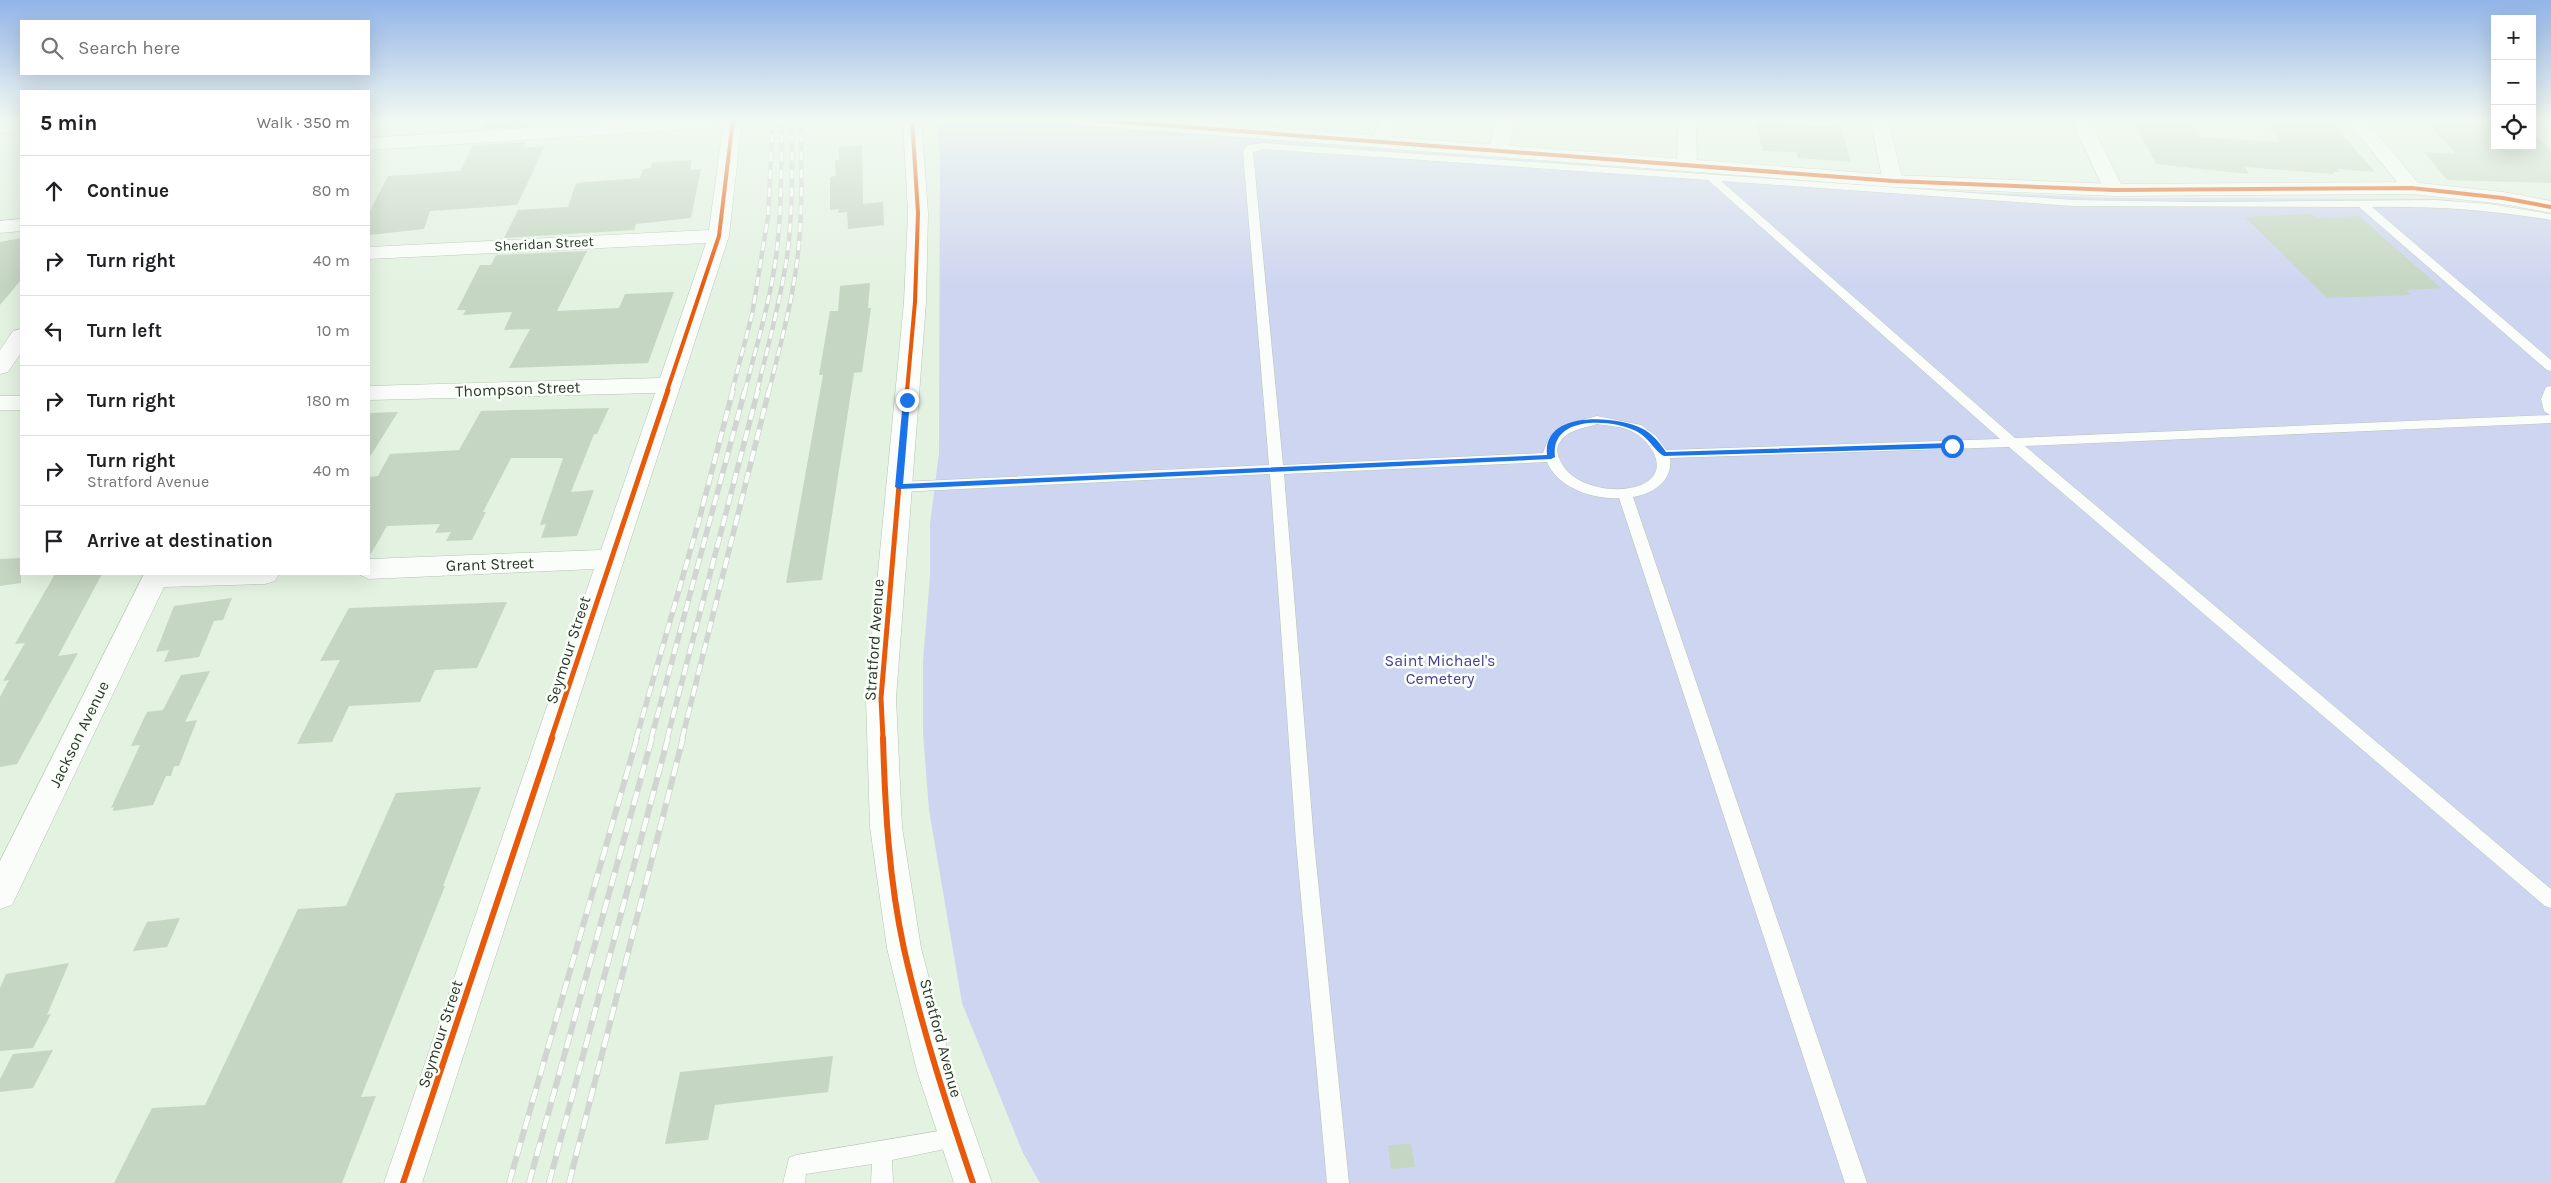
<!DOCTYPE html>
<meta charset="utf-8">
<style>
:root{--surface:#fff;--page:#f2f2f2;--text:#202124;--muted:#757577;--line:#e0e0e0}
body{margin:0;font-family:Karla,sans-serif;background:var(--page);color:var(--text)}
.controls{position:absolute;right:15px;top:15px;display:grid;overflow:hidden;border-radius:0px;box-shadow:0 5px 20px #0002}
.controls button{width:45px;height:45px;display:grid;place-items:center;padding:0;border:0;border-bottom:1px solid var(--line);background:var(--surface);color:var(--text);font:25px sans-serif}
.stop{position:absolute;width:15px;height:15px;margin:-11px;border:4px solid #1a73e8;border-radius:50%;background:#fff}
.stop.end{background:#1a73e8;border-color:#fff;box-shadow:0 1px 5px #0008}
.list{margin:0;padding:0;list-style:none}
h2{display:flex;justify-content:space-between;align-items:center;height:65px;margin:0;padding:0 20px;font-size:21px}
h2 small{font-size:16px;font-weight:400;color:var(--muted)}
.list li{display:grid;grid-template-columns:32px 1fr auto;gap:15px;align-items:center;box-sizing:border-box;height:70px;padding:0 20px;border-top:1px solid var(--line)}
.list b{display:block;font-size:19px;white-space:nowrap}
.list p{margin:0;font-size:16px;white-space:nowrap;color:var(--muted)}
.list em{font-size:16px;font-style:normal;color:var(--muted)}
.icon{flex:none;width:28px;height:28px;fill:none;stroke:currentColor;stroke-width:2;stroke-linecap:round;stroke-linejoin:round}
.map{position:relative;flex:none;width:2551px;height:1183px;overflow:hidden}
.search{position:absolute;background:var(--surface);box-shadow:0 5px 20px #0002;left:20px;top:20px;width:350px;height:55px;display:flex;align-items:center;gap:12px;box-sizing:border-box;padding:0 18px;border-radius:0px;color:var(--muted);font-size:19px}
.panel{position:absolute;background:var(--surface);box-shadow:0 5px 20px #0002;left:20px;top:90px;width:350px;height:485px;border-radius:0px}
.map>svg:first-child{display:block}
</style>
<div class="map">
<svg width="2551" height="1183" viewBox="0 0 2551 1183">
<rect width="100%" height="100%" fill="#e3f2e1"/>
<!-- green -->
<polygon fill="#ced5f0" points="953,119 1000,119 1110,127 1902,189 2111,198 2441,199 2551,214 2551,1183 1040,1183 1023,1153 962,1003 929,810 923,733 923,661 930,577 930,524 939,453 940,161 938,126"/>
<!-- building -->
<g fill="#c5d6c2">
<polygon points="487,119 536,119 533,126 482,129"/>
<polygon points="2132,119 2189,123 2201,137 2281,142 2261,119 2329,119 2375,172 2338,169 2340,172 2333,172 2334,174 2245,167 2249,174 2156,164"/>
<polygon points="2424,119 2495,119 2495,146 2532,146 2532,132 2551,150 2551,183 2447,180 2424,152 2456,154"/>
<polygon points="1755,123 1841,127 1851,162 1798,158 1797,152 1763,151"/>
<polygon points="526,142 524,148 545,146 517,205 430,211 424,229 369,235 369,213 388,176 460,171 473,145"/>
<polygon points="862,145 863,204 883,202 884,225 848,229 847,212 838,213 839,209 830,210 830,177 836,176 835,161 839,160 839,147"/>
<polygon points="692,160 690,170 701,169 691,218 636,224 634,230 504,238 518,210 568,207 576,183 640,178 643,169 651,168 652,163"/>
<polygon points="2310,214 2317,218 2359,216 2441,288 2406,290 2412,295 2327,298 2245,217"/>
<polygon points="21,238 21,280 0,305 0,242"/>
<polygon points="587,251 557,311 619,308 625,294 674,292 648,363 509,368 530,329 504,330 512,312 463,315 466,310 457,310 480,265 491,265 496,255"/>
<polygon points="870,283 868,308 871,308 862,372 854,373 822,580 786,583 823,375 819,375 830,311 838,311 840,286"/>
<polygon points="609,408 597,434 594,434 571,492 594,490 577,536 541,538 546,524 540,525 563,458 511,458 483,512 486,512 472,540 446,541 451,532 435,533 440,524 387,526 369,557 369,477 378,476 390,454 459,450 481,411"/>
<polygon points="398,412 369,458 369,413"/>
<polygon points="21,558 21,583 0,586 0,559"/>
<polygon points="55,574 102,574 58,656 78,653 17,764 0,767 0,697 9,680 3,681 25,643 15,644"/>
<polygon points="232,598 223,620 214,621 199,657 164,662 169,650 156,652 174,606"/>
<polygon points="507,602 477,668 435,670 420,702 349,706 332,742 297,744 340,660 320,661 349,608"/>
<polygon points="210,671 185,722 197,720 179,766 174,766 171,776 166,776 153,805 113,811 114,807 111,808 140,745 131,746 147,712 163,710 181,675"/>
<polygon points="481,787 443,886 445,886 361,1097 376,1096 342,1183 114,1183 152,1108 205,1105 298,909 346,906 396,793"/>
<polygon points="180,918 167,947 133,951 147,922"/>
<polygon points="69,963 47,1015 51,1014 33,1048 0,1051 0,988 6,974"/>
<polygon points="53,1050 33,1088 0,1092 0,1079 13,1054"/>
<polygon points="833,1056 828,1092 715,1105 708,1140 665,1144 680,1072"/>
<polygon points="1411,1144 1415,1167 1391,1169 1388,1145"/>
</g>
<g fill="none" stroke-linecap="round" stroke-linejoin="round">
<!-- lane casing -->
<g stroke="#b7c3b5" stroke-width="1">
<g id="lane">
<path d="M1263,143L2073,200L2201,202L2435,200L2489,204L2551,214V220C2490,210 2434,206 2372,207L2551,360V371L2547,370L2359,207L2073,206L1721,181L2015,438L2550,415L2544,411L2541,399L2546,387L2551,386V423L2025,446L2551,889V908L2545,906L2009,447L1670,458C1673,481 1653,494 1633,497L1867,1183H1845L1619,498C1593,500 1557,487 1547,462L1284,474L1314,842L1349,1183H1327L1296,842L1270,474L899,492L892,487L899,482L1269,465L1243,151L1248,145ZM1263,149L1708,180L2000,439L1666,450L1656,436L1641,425L1597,416L1564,425L1549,437L1543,453L1283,465L1253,152ZM1597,424C1609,426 1620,426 1631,431C1653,441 1671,473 1641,485C1616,495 1571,487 1560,460C1557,455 1556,447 1560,442C1567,430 1585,428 1597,424Z"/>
<polygon points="957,1128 964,1131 967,1138 964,1145 892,1160 893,1183 871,1183 872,1164 806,1174 805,1183 783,1183 789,1158 796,1155"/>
</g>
</g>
<!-- street casing -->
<g stroke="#b7c3b5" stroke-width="1">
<g id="street">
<polygon points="369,119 384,119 376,136 369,138"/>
<polygon points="669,119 742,119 729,236 422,1183 384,1183 594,569 369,579 358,574 369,574 369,559 601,550 655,393 369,400 369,386 660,378 706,243 369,259 369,247 709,230 723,127 369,150 369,138"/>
<polygon points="1380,119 1398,119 1387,146 1373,146 1371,142"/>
<polygon points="1497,119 1515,119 1508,151 1505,155 1491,155 1488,151"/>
<polygon points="1678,119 1696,119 1697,166 1694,170 1680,170 1677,166"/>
<polygon points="1870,119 1888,119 1903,181 1900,185 1886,185 1883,181"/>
<polygon points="2071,119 2089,119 2124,190 2121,194 2107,194 2104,190"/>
<polygon points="2346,119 2365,119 2419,184 2422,188 2419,192 2405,192"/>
<polygon points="21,120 21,132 0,133 0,121"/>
<polygon points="21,219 21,231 0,233 0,221"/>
<polygon points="21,329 21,353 8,372 0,374 0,350 13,331"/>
<rect x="0" y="396" width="21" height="14"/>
<polygon points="144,574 279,574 275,581 265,584 164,587 12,905 0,909 0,861"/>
</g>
</g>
<!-- secondary casing -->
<g stroke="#b7c3b5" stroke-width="1">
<g id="secondary">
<polygon points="903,119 921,119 928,213 926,302 896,698 902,827 921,948 953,1071 992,1183 954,1183 917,1071 887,948 870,827 866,698 904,302 908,213"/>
<polygon points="1072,119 1160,119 1893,175 2114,184 2412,182 2503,192 2551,201 2551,213 2503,204 2412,194 2114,196 1893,187 1081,125 1074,123"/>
</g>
</g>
<!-- lane -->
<use href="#lane" fill="#fbfdfa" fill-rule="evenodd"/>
<!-- street -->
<use href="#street" fill="#fbfdfa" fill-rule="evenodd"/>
<!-- secondary -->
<use href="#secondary" fill="#fbfdfa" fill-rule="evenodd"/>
<!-- rail-far2 casing -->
<g stroke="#d1d5d1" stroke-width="4.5">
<g id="rail-far2">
<polyline points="732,391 752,315 768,217 773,119"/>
<path d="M745,391C756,347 770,302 776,257C782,212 781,165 782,119"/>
<path d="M757,391C768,347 780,302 787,257C793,211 792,165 792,119"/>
<path d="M769,391C780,346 793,300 798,253C803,208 801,164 801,119"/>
</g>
</g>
<!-- rail-far1 casing -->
<g stroke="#d1d5d1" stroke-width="5.5">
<g id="rail-far1">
<polyline points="636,739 698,524 733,390"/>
<polyline points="651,739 745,390"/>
<polyline points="667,739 758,390"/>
<polyline points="682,739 769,390"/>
</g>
</g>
<!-- rail casing -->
<g stroke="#d1d5d1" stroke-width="6">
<g id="rail">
<polyline points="509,1183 637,738"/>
<polyline points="529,1183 652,738"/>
<polyline points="549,1183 668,738"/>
<polyline points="569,1183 683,738"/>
</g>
</g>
<!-- rail-far2 -->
<use href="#rail-far2" stroke="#fafff9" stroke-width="3" stroke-dasharray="9" stroke-linecap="butt"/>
<!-- rail-far1 -->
<use href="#rail-far1" stroke="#fafff9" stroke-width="4" stroke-dasharray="11" stroke-linecap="butt"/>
<!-- rail -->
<use href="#rail" stroke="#fafff9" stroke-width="4.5" stroke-dasharray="14" stroke-linecap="butt"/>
<!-- cycleway-far2 casing -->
<g stroke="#fafff9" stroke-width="6">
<g id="cycleway-far2">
<polyline points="1081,119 1893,181 2114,190 2412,188 2503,198 2551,207"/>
<polyline points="667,391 719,236 733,119"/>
<polyline points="907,391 915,302 918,213 912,119"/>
</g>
</g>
<!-- cycleway-far1 casing -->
<g stroke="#fafff9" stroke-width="8">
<g id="cycleway-far1">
<polyline points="551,739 668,390"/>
<polyline points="883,739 881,698 907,390"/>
</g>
</g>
<!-- cycleway casing -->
<g stroke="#fafff9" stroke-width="9">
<g id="cycleway">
<path d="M883,738C885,808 889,880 904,949C922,1029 947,1106 973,1183"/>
<polyline points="403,1183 552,738"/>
</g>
</g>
<!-- cycleway-far2 -->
<use href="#cycleway-far2" stroke="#e8590c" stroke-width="4"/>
<!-- cycleway-far1 -->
<use href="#cycleway-far1" stroke="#e8590c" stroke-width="5"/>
<!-- cycleway -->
<use href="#cycleway" stroke="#e8590c" stroke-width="6"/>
</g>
<!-- sky -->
<linearGradient id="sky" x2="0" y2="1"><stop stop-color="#92b4e8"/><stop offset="0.42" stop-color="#f2f9f2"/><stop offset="1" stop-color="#f2f9f2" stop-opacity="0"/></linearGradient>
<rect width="2551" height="285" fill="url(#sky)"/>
<!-- route -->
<path fill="#1a73e8" d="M907,398L910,400L903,484L1547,455C1542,410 1616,416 1641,428C1652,433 1659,442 1666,452L1952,443L1955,446L1952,448L1664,456C1655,452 1649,437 1636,431C1611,419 1550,415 1555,457L1551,459L899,489L895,487L903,400Z"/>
<g text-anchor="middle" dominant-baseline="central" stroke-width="5" stroke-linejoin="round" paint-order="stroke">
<!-- far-street labels -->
<g font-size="14" fill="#2c362a" stroke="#fafff9">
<text transform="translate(544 244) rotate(-3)">Sheridan Street</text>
</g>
<!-- street labels -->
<g font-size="16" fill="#2c362a" stroke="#fafff9">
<text transform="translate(518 389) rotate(-2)">Thompson Street</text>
<text transform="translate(490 564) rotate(-2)">Grant Street</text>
<text transform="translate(874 640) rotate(-86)">Stratford Avenue</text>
<text transform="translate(568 650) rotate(-72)">Seymour Street</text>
<text transform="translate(79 734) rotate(-64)">Jackson Avenue</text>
<text transform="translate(440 1034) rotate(-72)">Seymour Street</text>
<text transform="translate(941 1038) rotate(75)">Stratford Avenue</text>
</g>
<!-- park labels -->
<g font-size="16" fill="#483d99" stroke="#fafff9">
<text x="1440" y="660">Saint Michael's<tspan x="1440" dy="18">Cemetery</tspan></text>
</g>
</g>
</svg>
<div class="controls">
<button>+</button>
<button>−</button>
<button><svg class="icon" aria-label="locate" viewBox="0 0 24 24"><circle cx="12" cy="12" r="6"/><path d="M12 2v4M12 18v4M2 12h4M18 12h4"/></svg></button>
</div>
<div class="stop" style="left:1952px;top:446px"></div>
<div class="stop end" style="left:907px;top:400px"></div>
<div class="search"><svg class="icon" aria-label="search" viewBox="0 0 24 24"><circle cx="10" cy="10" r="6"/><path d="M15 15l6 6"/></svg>Search here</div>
<section class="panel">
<h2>5 min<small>Walk · 350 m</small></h2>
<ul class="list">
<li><svg class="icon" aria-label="ahead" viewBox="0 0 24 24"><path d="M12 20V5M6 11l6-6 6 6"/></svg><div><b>Continue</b></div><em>80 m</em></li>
<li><svg class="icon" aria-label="right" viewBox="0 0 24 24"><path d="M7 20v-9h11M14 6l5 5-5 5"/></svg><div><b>Turn right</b></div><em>40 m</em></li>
<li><svg class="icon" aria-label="left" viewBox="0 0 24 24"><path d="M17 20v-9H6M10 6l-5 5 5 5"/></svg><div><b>Turn left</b></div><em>10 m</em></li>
<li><svg class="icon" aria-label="right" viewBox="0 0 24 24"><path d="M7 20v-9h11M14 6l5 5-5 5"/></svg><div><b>Turn right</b></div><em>180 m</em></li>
<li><svg class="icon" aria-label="right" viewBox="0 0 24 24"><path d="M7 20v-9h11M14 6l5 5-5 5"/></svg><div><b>Turn right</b><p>Stratford Avenue</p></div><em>40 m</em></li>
<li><svg class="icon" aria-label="arrive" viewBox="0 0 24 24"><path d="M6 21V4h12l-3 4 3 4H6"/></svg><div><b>Arrive at destination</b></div></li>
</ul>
</section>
</div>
